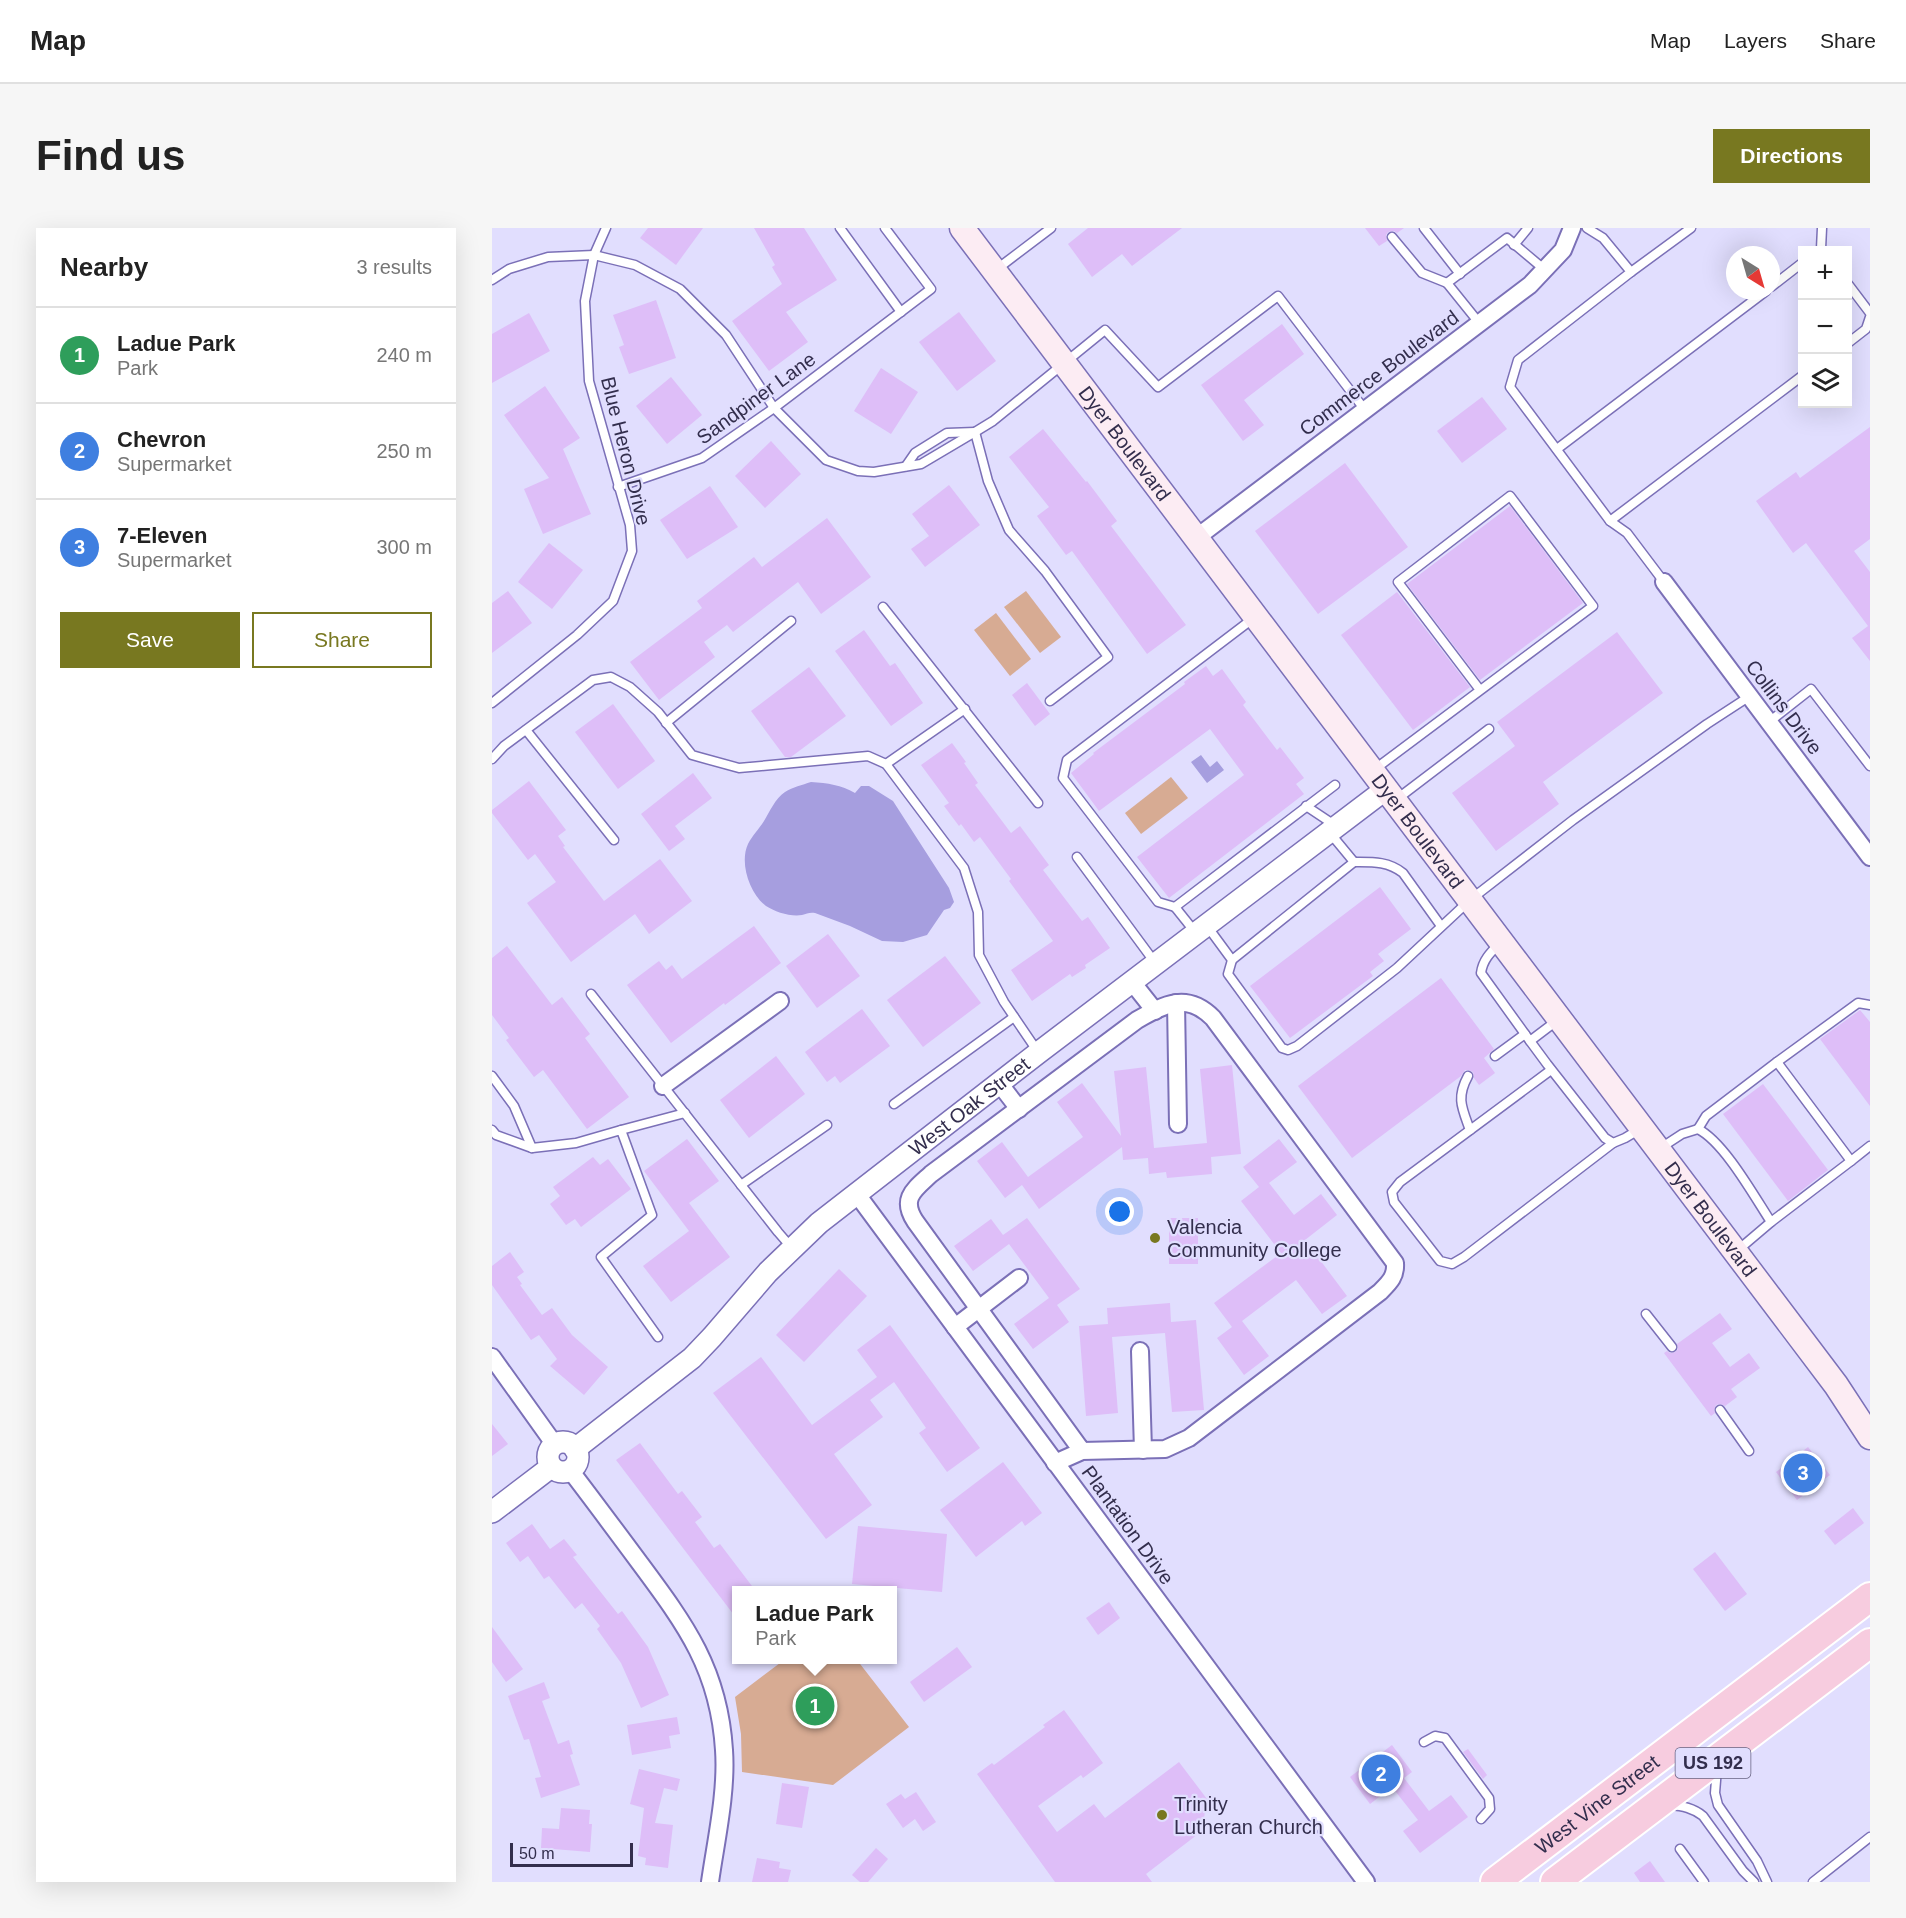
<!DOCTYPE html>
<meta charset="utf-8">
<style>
:root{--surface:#fff;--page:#f6f6f6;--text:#222;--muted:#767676;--line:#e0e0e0;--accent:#787820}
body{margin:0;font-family:Helvetica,sans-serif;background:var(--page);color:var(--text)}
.controls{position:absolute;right:18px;top:18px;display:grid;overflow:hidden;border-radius:0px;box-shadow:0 6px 24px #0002}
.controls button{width:54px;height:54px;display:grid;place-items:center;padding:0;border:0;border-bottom:2px solid var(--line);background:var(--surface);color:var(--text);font:30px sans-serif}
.compass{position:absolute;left:1234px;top:18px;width:54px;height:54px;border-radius:50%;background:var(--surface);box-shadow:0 6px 24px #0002;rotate:143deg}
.scale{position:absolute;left:18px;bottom:15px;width:123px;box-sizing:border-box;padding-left:6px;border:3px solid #332e4d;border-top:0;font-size:16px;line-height:21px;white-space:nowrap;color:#332e4d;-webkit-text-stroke:4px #e1defe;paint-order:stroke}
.you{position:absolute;left:628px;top:984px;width:21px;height:21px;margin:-15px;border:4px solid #fff;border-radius:50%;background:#1a73e8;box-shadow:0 0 0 9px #1a73e833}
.badge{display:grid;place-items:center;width:39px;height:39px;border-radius:50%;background:var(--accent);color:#fff;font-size:20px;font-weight:700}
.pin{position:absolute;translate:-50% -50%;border:3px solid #fff;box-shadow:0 2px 6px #0006}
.popup{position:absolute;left:240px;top:1358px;width:165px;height:78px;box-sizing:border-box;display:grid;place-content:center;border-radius:0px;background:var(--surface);filter:drop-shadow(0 2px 4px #0005);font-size:20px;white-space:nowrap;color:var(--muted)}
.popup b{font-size:22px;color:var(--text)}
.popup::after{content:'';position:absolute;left:50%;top:100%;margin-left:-12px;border:12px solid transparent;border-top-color:var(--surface)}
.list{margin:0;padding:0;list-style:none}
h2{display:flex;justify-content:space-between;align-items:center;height:78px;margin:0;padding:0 24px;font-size:26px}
h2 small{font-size:20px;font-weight:400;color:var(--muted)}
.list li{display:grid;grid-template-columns:39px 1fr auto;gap:18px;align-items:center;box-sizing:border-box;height:96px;padding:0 24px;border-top:2px solid var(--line)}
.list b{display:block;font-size:22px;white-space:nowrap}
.list p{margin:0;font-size:20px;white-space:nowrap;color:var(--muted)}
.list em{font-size:20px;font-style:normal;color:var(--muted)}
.actions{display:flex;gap:12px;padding:18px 24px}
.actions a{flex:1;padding:14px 0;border:2px solid var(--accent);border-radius:0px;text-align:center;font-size:21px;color:var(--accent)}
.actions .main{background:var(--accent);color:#fff}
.icon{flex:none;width:33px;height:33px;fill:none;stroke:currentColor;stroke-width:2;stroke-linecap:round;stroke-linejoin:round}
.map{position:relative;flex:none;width:1378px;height:1654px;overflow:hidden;border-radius:0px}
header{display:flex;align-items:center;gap:36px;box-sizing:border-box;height:84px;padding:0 30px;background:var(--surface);border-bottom:2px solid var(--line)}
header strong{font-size:28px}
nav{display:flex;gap:33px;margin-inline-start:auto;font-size:21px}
.intro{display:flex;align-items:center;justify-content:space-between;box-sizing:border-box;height:144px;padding:0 36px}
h1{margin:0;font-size:42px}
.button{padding:15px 27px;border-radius:0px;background:var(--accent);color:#fff;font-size:21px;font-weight:700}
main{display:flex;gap:36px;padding:0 36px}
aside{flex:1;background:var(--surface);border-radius:0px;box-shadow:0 6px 24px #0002}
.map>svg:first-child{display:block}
</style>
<header>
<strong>Map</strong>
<nav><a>Map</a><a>Layers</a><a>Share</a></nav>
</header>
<div class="intro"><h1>Find us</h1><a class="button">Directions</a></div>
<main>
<aside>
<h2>Nearby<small>3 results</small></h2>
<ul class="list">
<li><span class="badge" style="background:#2e9e5b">1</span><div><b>Ladue Park</b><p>Park</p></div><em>240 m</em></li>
<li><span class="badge" style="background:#3f7fe0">2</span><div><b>Chevron</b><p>Supermarket</p></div><em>250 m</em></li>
<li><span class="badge" style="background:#3f7fe0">3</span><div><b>7-Eleven</b><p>Supermarket</p></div><em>300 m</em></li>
</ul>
<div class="actions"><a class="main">Save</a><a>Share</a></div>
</aside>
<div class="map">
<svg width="1378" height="1654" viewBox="0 0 1378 1654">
<rect width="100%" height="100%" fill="#e1defe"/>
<!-- green -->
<g fill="#d7ab93">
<polygon points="534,363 569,409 548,425 512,379"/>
<polygon points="504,385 539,431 518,448 482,402"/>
<polygon points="679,549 696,570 649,606 633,585"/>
<polygon points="292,1432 365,1432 417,1499 341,1557 250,1544 249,1506 243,1469"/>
</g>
<!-- water -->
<g fill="#a69edf">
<polygon points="709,527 718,539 725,533 732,542 715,555 699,534"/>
<path d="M319,554C336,555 349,557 363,565L369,558H377L401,573L457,660L462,674L458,680L452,682L435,707L411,714L390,713L358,698L323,685C317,684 315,686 310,687C299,689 283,684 274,678C258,666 247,635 256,616C260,608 267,601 272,593C278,583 283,571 293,564C301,559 310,557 319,554Z"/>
</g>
<!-- building -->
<g fill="#debef8">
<polygon points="156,0 211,0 184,37 148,10"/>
<polygon points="262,0 312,0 345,52 294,84 316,114 277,143 240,93 290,56 280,39 283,37"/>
<polygon points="596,0 690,0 640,38 630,26 600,49 576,16"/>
<polygon points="873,0 912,0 905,5 902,3 896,4 894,7 895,13 887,18"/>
<polygon points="164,72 184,130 137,146 127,119 132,117 121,87"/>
<polygon points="467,84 504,133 465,163 427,114"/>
<polygon points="37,85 58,123 0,155 0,106"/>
<polygon points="790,96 812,126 752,172 772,197 751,213 709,157"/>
<polygon points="389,140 426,164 399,206 362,183"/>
<polygon points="179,149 210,187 175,216 144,178"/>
<polygon points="53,158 88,210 71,221 99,286 51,306 32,261 57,250 12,187"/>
<polygon points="990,169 1015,201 970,235 945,203"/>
<polygon points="1378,199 1378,311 1362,323 1378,344 1378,433 1360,410 1376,398 1314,315 1301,325 1264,273 1304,244 1308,250"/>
<polygon points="551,201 594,254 595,253 625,293 619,298 694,397 655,426 580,323 574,327 545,288 557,279 517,229"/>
<polygon points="279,213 309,246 273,280 243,248"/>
<polygon points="853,235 916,319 826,386 763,303"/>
<polygon points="457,257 488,297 433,339 419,321 437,308 420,286"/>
<polygon points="218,258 246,299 195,331 168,292"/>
<polygon points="1018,278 1091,375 988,452 915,356"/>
<polygon points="335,290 379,349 329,386 306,354 241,404 235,397 212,414 223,429 167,472 138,434 210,380 205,373 262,329 270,339"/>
<polygon points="57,315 91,342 60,381 26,354"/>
<polygon points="16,363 40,395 0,425 0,375"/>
<polygon points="905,364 978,459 921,502 849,407"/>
<polygon points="372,402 398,438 403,435 431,475 399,498 343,423"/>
<polygon points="1125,404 1171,465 1051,554 1067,576 1004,623 960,565 1023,518 1005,494"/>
<polygon points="714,438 721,448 730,441 754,474 751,477 785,522 788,519 812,550 804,556 812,566 677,670 645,629 752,547 718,501 607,583 579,545 602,526 601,525 693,456 692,454"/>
<polygon points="317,439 354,488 299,529 293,529 259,483"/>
<polygon points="535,455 558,486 543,498 520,467"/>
<polygon points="121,476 163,533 126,561 83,504"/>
<polygon points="460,515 474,534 472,535 486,555 483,557 519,605 528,598 557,637 551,642 590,693 596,689 618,720 593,737 594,740 580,749 578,746 540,773 519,742 561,713 517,653 519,651 488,609 482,614 469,596 467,598 452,578 457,575 429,537"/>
<polygon points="201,545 220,570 183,598 193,611 177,623 149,586"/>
<polygon points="37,553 74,602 66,608 73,618 71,619 112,673 168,631 200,673 157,706 143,686 79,734 35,675 64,654 43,626 36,632 0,585 0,582"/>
<polygon points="888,659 919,701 886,726 892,733 878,744 881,748 798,810 758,758"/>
<polygon points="262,698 289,735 233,777 232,775 179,815 135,757 167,733 174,742 180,737 190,751"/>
<polygon points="336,706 368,748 325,780 294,738"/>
<polygon points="15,718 60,777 70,769 98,806 93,810 137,869 95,901 51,842 42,849 14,812 17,810 0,787 0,730"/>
<polygon points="453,728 489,775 431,819 395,772"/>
<polygon points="949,750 1002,821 992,830 1003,845 987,857 982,850 981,844 976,842 973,842 969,848 860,930 806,858"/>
<polygon points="370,781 398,818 348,855 343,848 335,854 313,824"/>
<polygon points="1368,782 1378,794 1378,878 1328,811"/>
<polygon points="284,828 313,866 257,910 228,872"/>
<polygon points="740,837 749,926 719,929 720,946 675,950 674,944 657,946 656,930 631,932 630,919 547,981 530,957 513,970 485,933 510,914 536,949 591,909 565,874 590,855 629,908 622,843 654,839 662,920 715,915 708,841"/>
<polygon points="1271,856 1336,942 1296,973 1231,886"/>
<polygon points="195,911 227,953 197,975 238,1029 179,1074 151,1038 197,1003 152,943"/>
<polygon points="787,911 805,934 777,955 802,987 829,966 845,987 813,1012 855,1068 830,1086 804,1052 750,1093 777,1128 752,1147 725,1110 740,1099 722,1075 789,1025 749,973 767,959 751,939"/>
<polygon points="101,929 108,937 116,931 139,961 89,999 83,991 74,997 58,976 68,968 61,959"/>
<polygon points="535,990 588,1061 565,1077 577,1094 541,1121 522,1096 557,1070 517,1016 481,1043 462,1018 499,991 511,1007"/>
<rect x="677" y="990" width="29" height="46"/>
<polygon points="18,1024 32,1044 25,1049 30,1056 28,1057 50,1087 60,1080 80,1107 116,1139 92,1167 58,1138 65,1131 47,1107 39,1112 0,1057 0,1038"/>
<polygon points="347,1041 375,1068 312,1134 284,1107"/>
<polygon points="678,1075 679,1094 704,1092 712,1182 680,1184 673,1105 620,1109 626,1185 594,1188 587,1098 616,1096 615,1080"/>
<polygon points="1228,1085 1240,1101 1220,1115 1238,1139 1257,1125 1268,1140 1239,1161 1245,1169 1233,1178 1228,1176 1224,1177 1222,1182 1223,1185 1219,1188 1172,1125 1175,1123 1178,1125 1183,1124 1186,1121 1185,1116"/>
<polygon points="398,1097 488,1220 455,1244 427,1205 434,1200 402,1154 378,1172 391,1189 342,1226 380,1277 334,1311 221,1165 269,1129 320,1197 385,1149 365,1122"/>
<polygon points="0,1196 16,1216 0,1228"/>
<polygon points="148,1215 186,1266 190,1263 210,1289 203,1294 222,1320 228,1316 263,1362 245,1362 245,1391 124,1232"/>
<polygon points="1316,1219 1338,1247 1305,1272 1284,1244"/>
<polygon points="511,1234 550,1285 533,1298 530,1293 484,1329 448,1282"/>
<polygon points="1361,1280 1372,1295 1343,1317 1332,1303"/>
<polygon points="40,1296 58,1321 72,1311 85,1327 81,1329 126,1386 130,1383 156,1419 177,1467 149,1480 129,1435 105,1401 108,1398 90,1375 83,1381 57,1348 52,1351 36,1328 28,1334 14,1315"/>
<polygon points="366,1298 455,1306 450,1364 360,1356"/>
<polygon points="1223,1324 1255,1366 1233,1383 1201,1341"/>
<polygon points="617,1374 628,1390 606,1407 594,1390"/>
<polygon points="0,1399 31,1441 14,1454 0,1434"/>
<polygon points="465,1419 480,1439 432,1474 418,1454"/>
<polygon points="52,1454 58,1470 50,1473 66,1516 77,1512 81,1526 78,1527 88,1557 49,1570 43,1550 49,1549 37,1511 32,1512 16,1468"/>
<polygon points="572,1482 611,1535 591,1550 589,1547 546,1578 565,1604 602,1576 613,1590 687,1534 715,1571 710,1603 654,1646 660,1654 563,1654 485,1546 500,1535 502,1537 553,1499 551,1497"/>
<polygon points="185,1489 188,1506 177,1508 179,1520 140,1527 135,1497"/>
<polygon points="900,1517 920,1544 912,1550 937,1583 959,1567 976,1589 928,1625 911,1603 926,1592 900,1559 878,1576 858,1549"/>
<polygon points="976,1521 995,1547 991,1551 971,1524"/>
<polygon points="147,1541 188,1551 185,1563 172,1560 163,1595 181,1597 176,1640 153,1637 154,1630 146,1628 152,1580 138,1576"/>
<polygon points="290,1555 317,1559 310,1600 284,1596"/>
<polygon points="424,1564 444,1594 431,1603 423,1591 411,1600 394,1576 409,1566 413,1571"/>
<polygon points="69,1580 98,1582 97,1596 100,1596 98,1624 49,1620 50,1600 67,1601"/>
<polygon points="384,1620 396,1631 376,1654 368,1654 360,1647"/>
<polygon points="265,1630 288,1634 287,1640 299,1642 296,1654 260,1654"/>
<polygon points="1158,1633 1173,1654 1148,1654 1142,1645"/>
</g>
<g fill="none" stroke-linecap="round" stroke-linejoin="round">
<!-- service casing -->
<g stroke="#7b70b7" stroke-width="11">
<g id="service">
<polyline points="348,0 409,84"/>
<polyline points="932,0 968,46"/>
<polyline points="1095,0 1111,10 1139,44 1026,132 1018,159 1118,293 1135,305 1172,354"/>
<polyline points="900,9 930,45 955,55"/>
<polyline points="1022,17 1036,0"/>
<polyline points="1329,21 1330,0"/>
<polyline points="505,41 559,0"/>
<polyline points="1139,44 1199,0"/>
<polyline points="0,52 17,41 56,29 102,27 143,37 188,61 234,107 282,180 334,232 366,243 382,244 429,236 483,204 501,193 613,102 666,159 786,68 873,182"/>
<polyline points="1356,56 1378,85"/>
<polyline points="1279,59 1310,35"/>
<polyline points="988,96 955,55 1015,10 1053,42"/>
<polyline points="1356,115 1374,101 1378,89"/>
<polyline points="1065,221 1274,63"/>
<polyline points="414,238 423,225 455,205 483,204 496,253 517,302 553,343 616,429 558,473"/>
<polyline points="126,259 210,230 282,180 439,61 393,0"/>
<polyline points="1118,293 1310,148"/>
<polyline points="391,379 546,575"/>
<polyline points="763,389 575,532 571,550 666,674 683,679 843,557"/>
<polyline points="0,475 85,407 121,373 140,323 138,297 97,153 93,73 102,27 114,0"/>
<polyline points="1277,494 1319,461 1378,538"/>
<polyline points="174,495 299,393"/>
<polyline points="34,502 122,612"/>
<polyline points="0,531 12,518 101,452 119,449 138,459 166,484 200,527 207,529 247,540 376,528 394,536 472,640 486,684 487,727 512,774 546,824"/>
<polyline points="394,536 473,481"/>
<polyline points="883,541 1101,378 1018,268 906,354 988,462"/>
<polyline points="905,571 997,501"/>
<polyline points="814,578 844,598"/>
<polyline points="585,629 664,736"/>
<path d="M862,634C880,634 896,633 911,645L949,698"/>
<polyline points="683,679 703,704"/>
<polyline points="715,698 740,732 736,746 790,820 796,822 805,818 905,740 978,672 1081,592 1215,496 1258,468"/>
<path d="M1009,714C999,724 991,731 989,745L1038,813L1067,791"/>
<polyline points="740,732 862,634 838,605"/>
<polyline points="99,766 286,1004 299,1019"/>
<polyline points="1038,813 1055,836 1113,910 1121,915 1133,910 1148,901"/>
<polyline points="1003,828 1033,806"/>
<polyline points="1285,834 1366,775 1378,777"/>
<polyline points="1059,842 908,954 900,964 902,974 948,1033 960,1036 972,1029 1121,915"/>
<polyline points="0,848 22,878 40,920"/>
<path d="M976,848C964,870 970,880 978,902"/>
<polyline points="402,876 522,789"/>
<path d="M1206,901C1232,914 1262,968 1279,994"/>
<polyline points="0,902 4,907 40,920 84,915 129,902 160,987 109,1029 166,1109"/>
<polyline points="129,902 193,885"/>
<polyline points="1167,921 1190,906 1206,901 1214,888 1285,834 1359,933 1279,994 1246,1022"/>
<polyline points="1359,933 1378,918"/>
<polyline points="249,957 335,897"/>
<polyline points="1154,1086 1180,1119"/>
<polyline points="1228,1182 1257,1223"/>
<polyline points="932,1514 943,1508 953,1510 997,1570 998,1581 989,1591"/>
<polyline points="1225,1540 1223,1565 1226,1577 1265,1633 1275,1654"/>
<path d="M1178,1577C1191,1578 1201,1580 1211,1588L1251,1643L1262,1654"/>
<polyline points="1188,1621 1212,1654"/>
<polyline points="1321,1654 1378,1609"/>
</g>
</g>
<!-- minor casing -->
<g stroke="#7b70b7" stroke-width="20">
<g id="minor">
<polyline points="704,310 1038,57 1071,22 1080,0"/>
<polyline points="1172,354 1378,629"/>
<polyline points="640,754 663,783"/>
<polyline points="684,775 686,896"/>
<polyline points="507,855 527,881"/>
<polyline points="171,858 288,773"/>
<polyline points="364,965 874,1654"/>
<polyline points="463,1099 527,1050"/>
<polyline points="648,1123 651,1222"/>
<polyline points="0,1129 63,1217"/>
<path d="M563,1235L590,1223L673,1221L697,1210L888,1064C897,1055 904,1049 903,1035L721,790C695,764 673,776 645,792L439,946C423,961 408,970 423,993L590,1223"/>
<path d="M78,1242C101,1272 124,1303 147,1334C193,1396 227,1441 232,1522C235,1564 224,1612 218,1654"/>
</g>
</g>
<!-- tertiary casing -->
<g stroke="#7b70b7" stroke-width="24">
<g id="tertiary">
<circle cx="71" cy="1229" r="15"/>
<path id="s1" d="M83,1221L200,1130L220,1109L276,1044L327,995L546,825L894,561"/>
<polyline points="0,1284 59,1239"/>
</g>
</g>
<!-- secondary casing -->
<g stroke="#7b70b7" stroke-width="27">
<g id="secondary">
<path id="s2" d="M470,0L1344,1157L1378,1209"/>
</g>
</g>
<!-- trunk casing -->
<g stroke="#fff" stroke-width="32">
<g id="trunk">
<path id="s3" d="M1003,1654L1378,1369"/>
<polyline points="1063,1654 1378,1415"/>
</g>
</g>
<!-- service -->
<use href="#service" stroke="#fff" stroke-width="8"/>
<!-- minor -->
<use href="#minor" stroke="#fff" stroke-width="16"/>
<!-- tertiary -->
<use href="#tertiary" stroke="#fff" stroke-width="21"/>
<!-- secondary -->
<use href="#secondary" stroke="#fcecf3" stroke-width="24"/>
<!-- trunk -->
<use href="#trunk" stroke="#f7ccdf" stroke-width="28"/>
</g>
<!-- markers -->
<g fill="#787820" stroke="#e1defe" stroke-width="2">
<circle cx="663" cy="1010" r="6"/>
<circle cx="670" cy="1587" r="6"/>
</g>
<g text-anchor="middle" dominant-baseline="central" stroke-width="4.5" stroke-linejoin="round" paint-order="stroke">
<!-- shield labels -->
<rect fill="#e1defe" stroke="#676382" stroke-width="1.5" x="1183.5" y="1520" width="75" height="30" rx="4.5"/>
<g font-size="18" font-weight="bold" fill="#332e4d">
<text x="1221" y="1535">US 192</text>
</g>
<!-- street labels -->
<g font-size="20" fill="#332e4d" stroke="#e1defe">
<text transform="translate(887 145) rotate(-37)">Commerce Boulevard</text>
<text transform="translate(264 170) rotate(-36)">Sandpiner Lane</text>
<text stroke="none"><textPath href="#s2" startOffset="270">Dyer Boulevard</textPath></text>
<text transform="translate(134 223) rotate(76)">Blue Heron Drive</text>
<text transform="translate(1292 479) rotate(53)">Collins Drive</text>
<text stroke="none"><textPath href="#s2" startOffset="756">Dyer Boulevard</textPath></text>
<text stroke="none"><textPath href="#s1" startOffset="524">West Oak Street</textPath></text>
<text stroke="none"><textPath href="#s2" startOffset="1242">Dyer Boulevard</textPath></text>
<text transform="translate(636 1297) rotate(54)">Plantation Drive</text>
<text stroke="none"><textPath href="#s3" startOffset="128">West Vine Street</textPath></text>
</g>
<!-- poi labels -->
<g font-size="20" fill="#332e4d" stroke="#e1defe" text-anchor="start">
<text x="675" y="999">Valencia<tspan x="675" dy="23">Community College</tspan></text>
<text x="682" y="1576">Trinity<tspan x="682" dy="23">Lutheran Church</tspan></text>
</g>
</g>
</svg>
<div class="controls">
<button>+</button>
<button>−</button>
<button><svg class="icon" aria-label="layers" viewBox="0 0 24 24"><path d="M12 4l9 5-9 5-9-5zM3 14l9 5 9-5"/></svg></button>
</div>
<svg class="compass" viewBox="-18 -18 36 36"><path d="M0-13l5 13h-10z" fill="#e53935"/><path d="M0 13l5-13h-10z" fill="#767676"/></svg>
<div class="scale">50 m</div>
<div class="you"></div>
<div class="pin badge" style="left:323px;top:1478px;background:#2e9e5b">1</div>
<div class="popup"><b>Ladue Park</b>Park</div>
<div class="pin badge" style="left:889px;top:1546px;background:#3f7fe0">2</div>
<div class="pin badge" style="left:1311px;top:1245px;background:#3f7fe0">3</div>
</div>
</main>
